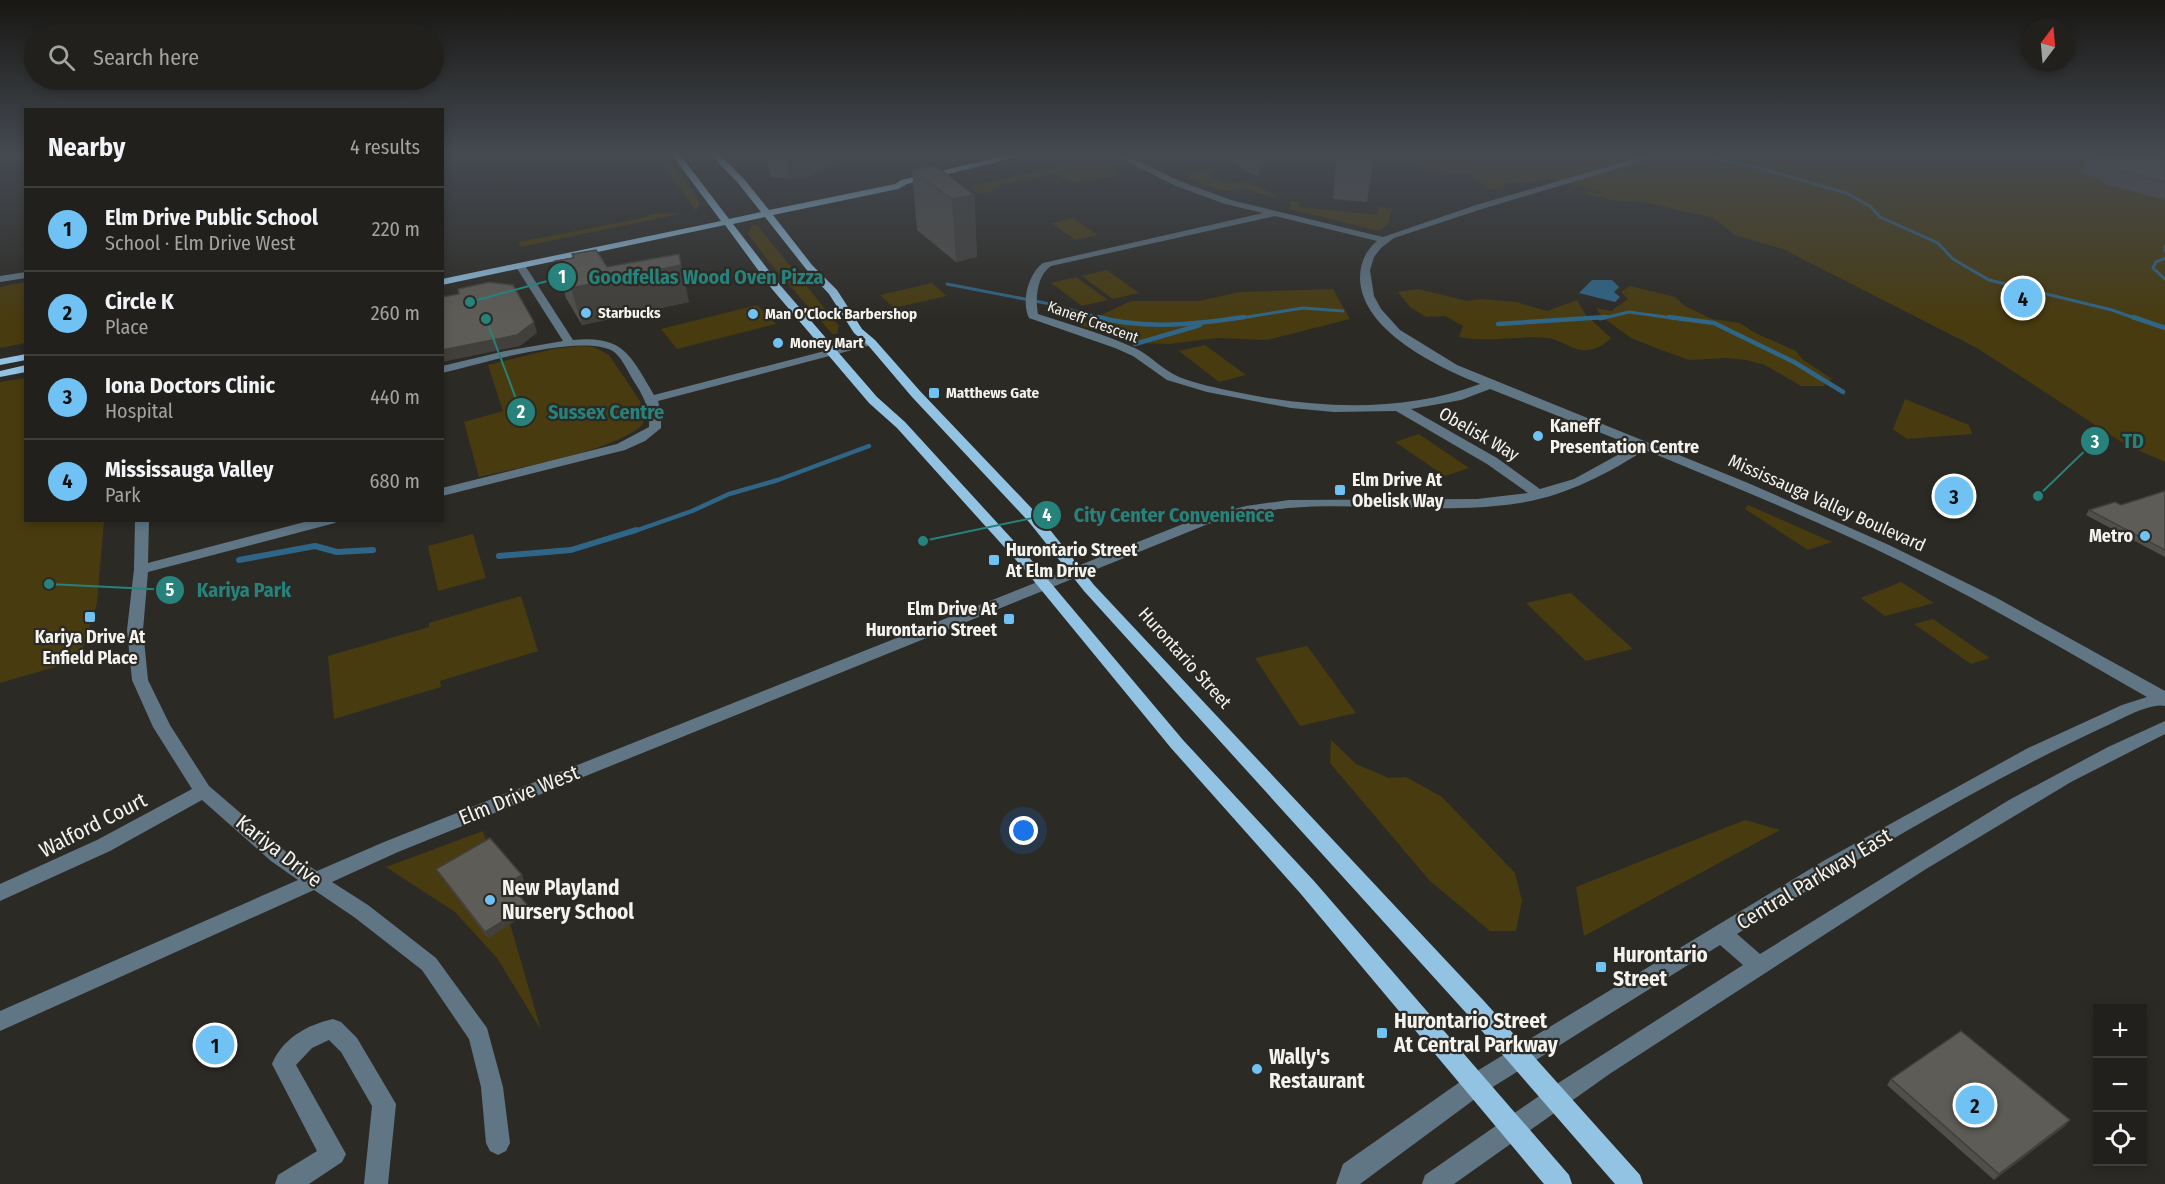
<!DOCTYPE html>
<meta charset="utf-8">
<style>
:root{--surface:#21201c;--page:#2d2d29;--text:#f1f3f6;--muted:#a2a3a3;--line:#3e3e3b;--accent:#70c1f4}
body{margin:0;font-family:"Fira Sans Condensed",sans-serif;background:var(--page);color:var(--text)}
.controls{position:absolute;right:18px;bottom:18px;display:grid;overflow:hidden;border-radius:0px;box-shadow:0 3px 9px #0003}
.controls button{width:54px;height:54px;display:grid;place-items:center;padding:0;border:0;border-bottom:2px solid var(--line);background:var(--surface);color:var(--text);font:30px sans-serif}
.compass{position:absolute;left:2021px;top:18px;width:54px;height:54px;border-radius:50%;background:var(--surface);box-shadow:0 3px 9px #0003;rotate:16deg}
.you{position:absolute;left:1024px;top:831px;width:21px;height:21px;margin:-15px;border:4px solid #fff;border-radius:50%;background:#1a73e8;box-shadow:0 0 0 9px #1a73e833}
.badge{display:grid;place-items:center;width:39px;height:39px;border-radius:50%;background:var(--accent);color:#111;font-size:20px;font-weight:700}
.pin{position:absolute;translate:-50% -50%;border:3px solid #fff;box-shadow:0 2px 6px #0006}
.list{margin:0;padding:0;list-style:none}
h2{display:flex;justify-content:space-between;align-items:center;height:78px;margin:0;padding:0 24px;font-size:26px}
h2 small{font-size:20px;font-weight:400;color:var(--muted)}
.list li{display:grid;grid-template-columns:39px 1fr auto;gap:18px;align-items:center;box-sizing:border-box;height:84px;padding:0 24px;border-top:2px solid var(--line)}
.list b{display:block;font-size:22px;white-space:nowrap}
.list p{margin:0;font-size:20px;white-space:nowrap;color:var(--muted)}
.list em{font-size:20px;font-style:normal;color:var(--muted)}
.icon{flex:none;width:33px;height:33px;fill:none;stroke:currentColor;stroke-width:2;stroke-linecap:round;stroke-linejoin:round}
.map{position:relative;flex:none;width:2165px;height:1184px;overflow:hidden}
.search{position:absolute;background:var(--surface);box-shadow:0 3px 9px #0003;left:24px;top:24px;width:420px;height:66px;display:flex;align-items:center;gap:15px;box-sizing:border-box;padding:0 21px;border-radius:33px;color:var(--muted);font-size:22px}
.panel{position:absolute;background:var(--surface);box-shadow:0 3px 9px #0003;left:24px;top:108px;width:420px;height:414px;border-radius:0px}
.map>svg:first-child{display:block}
</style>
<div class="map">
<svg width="2165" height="1184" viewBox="0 0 2165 1184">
<rect width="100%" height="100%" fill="#2c2a25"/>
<!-- green -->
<g fill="#483b0f">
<polygon points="658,156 665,156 690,187 700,204 697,210 694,209"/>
<polygon points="1093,156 1116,167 1113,170 1120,176 1069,182 1057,174 998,185 1000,187 994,189 996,191 978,194 970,187 1055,167 1065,161 1078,165 1085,158"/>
<polygon points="1368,156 2165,156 2165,462 2126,445 1977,348 1783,249 1735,235 1713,218 1643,202 1617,201 1587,194 1586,191 1611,195 1546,178 1533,182 1506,183 1502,189 1490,189 1471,175 1447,173 1443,176 1399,158"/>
<polygon points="1208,169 1214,171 1208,175 1226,184 1247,182 1279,196 1276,198 1244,189 1222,191 1191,179 1189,174"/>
<polygon points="1288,201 1298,202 1300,207 1377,215 1379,207 1392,208 1388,224 1379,231 1289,209 1291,203"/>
<polygon points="684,213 521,247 518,242 643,218 652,214"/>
<polygon points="1073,218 1098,235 1075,240 1051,223"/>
<polygon points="752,225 757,225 839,326 837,334 832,334 827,328 769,262 748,234"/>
<polygon points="1107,270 1139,293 1113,299 1082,276"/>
<polygon points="1076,277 1108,300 1082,306 1051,283"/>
<polygon points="25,282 25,343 0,348 0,287"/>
<polygon points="932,283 947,296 894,308 880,295"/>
<polygon points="1630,286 1675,297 1685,306 1712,319 1740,323 1755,333 1796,351 1802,359 1832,379 1823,386 1801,386 1765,365 1746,360 1727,358 1689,360 1656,348 1631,338 1602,317 1596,308 1611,311 1628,299 1621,292"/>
<polygon points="1333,289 1350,319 1267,340 1217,338 1169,344 1138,343 1080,325 1131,301 1199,301 1240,292"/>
<path d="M1418,289L1467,301L1481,299L1516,302L1547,311L1577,300L1586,315L1611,338C1604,345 1597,349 1587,350C1574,352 1560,339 1547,338C1517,335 1488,343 1459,337L1463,326L1445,316L1426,317L1410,307L1398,292Z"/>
<polygon points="757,305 776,324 677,349 661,329"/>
<polygon points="1205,345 1246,375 1219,382 1179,351"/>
<path d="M580,346L594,347L609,355L640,401L644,412L643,424C617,451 519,467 479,477L464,422L503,411L488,365L553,349Z"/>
<polygon points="25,378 26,520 104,521 97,603 79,660 0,683 0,382"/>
<polygon points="1905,399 1969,425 1972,434 1907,439 1893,429"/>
<polygon points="1419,434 1469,468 1445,476 1395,442"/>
<polygon points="1748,505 1832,542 1808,550 1745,509"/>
<polygon points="473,534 486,578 438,591 428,546"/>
<polygon points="1901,582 1934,603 1885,616 1861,598"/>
<polygon points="1570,593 1573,595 1633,649 1586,661 1526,603"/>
<polygon points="521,596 538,651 440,681 441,687 334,719 328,656 429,627 429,623"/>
<polygon points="1933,619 1990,658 1971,664 1914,624"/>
<polygon points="1307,646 1356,713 1300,726 1255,658"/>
<polygon points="1331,740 1356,764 1389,778 1406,777 1442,797 1515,873 1522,901 1516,931 1490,931 1430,881 1330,763"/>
<polygon points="1745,820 1780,830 1584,936 1576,887"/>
<polygon points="483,831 541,1030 497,958 455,912 386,867"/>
</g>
<!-- water -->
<polygon fill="#2f6687" points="1592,280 1612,280 1619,287 1614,292 1620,297 1615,302 1579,293"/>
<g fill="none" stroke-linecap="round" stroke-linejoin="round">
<!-- stream-far2 -->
<g stroke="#2f6687" stroke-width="3">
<polyline points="1704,156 1760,168 1846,193 1870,206 1880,217 1938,243 1953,259 1989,280 2112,310 2137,319"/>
<polyline points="2165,246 2165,251"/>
<polyline points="2165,258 2156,262 2153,268 2165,279"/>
<polyline points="947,284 1050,304 1104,319"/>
<polyline points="1235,319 1303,308 1343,311"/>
<polyline points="1600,319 1629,312 1680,319"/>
</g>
<!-- stream-far1 -->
<g stroke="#2f6687" stroke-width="4.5">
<path d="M1098,317C1144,330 1198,324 1244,317"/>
<polyline points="1669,317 1714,323 1794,362 1843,392"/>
<polyline points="2133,317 2165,328"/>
<polyline points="1498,324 1606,317"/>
<polyline points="1135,344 1200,325"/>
<polyline points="632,532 692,511 729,494 778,480 869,446"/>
</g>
<!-- stream -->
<g stroke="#2f6687" stroke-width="6">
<polyline points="499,556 571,550 636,530"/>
<polyline points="239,560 315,546 337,552 373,550"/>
</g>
<!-- minor -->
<g fill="#607685" fill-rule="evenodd">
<path d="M1116,156H1127L1182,182L1231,200L1383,237L1476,205L1645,156H1659L1482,209L1394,238L1381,248L1374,257L1370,270L1374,296L1381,309L1400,330L1457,365L1748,483L1889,545L1995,597L2165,691V706C2151,702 2119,720 2106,726C1978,785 1856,860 1737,934L1760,954L2009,800L2108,747L2165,721V734L2071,782L1926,869L1611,1073L1454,1184H1422L1425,1175L1552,1087L1743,965L1720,945L1483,1093L1360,1184H1336L1343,1164L1467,1077L1825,860L2028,748L2122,705L2147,697C2066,651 1987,604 1904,563C1819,521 1732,486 1645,450C1607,474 1565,496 1520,503C1443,515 1365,502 1288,508C1261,511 1234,517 1208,524L398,852L332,882L368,905L436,958L487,1028L503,1087L510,1143L506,1151L498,1155L490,1151L486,1143L481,1087L469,1039L422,970L354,917L314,890L0,1031V1011L298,880L271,861L202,800L110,851L0,901V884L97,840L192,789L153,727L132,680L127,630L134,569L135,520H149L148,563L312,520H337L335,523L148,572L143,630L148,680L170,725L209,786L285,851L317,871L384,842L1198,518L1246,506L1289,500L1477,499L1528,493L1487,464L1396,411L1334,412L1291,408L1207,392L1167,380L1133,356L1115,348L1029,318C1021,302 1028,274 1043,263L1263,213L1225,204L1176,186ZM1275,216L1377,241C1366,250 1360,263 1360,278C1361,331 1438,367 1480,384C1403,413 1316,409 1236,392C1217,388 1197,384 1179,377C1163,370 1152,357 1137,349C1105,334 1071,325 1038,314C1035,299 1037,275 1051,266ZM1490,389L1634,446L1574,479L1540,489L1497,458L1411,409L1461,400Z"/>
<path d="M521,264L526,267L573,340C624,335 631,356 654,395L871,339L877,342L875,344L658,401L661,413V428L645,441L625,450L442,496V488L617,444L649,427C650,408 643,395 633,380C627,370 621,355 611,350C576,334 480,364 442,373V366L505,351L563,341L516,267Z"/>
<polygon points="26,272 26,278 0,282 0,276"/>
<path d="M333,1019L341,1022L357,1038L396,1104L388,1184H364L372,1106L341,1052L329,1040L312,1048L296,1065L346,1154L342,1162L309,1184H275L278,1175L317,1151L272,1064C283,1038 307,1025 333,1019Z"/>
</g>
<!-- major -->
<g fill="#93c3e2" fill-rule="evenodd">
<polygon points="673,156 681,156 729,219 761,212 738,183 712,156 721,156 744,179 769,210 895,184 901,180 1005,156 1021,156 907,184 898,189 773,215 812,265 837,290 862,329 875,340 920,391 1039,516 1094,585 1484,1001 1640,1175 1643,1184 1615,1184 1468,1015 1084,591 1029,522 912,397 867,344 854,333 829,294 806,269 765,217 733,224 780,285 877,397 905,422 1034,563 1183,740 1314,881 1569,1175 1572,1184 1544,1184 1300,893 1171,748 1024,569 897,428 869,403 772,289 725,225 442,285 442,279 721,221"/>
<polygon points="26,354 26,360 0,365 0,359"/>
<polygon points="26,365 26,372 0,377 0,371"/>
</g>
</g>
<!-- wall -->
<g fill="#514f4a">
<polygon points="767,156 834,156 835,164 806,178 790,179 771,177"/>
<polygon points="1233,156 1267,156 1257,176 1233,163"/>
<polygon points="1337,156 1374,156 1367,202 1333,199"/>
<polygon points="1947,156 1999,156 1997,160"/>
<polygon points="2165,156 2165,200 2105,184 2101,179 2081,173 2088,158"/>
<polygon points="912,170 974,195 977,257 956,262 917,230"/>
<polygon points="572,254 607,267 689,302 582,325 566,298 555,261 573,258"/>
<polygon points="2165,491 2165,557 2086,515 2089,510 2121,505"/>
<polygon points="436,869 524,881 513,888 530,911 488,938 439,874"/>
<polygon points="1891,1079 2065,1126 1994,1180 1887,1085"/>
</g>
<!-- shaded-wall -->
<g fill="#42403c">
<polygon points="787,156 834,156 835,164 806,178 790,179"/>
<polygon points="1259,156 1267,156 1257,176"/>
<polygon points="974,195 977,257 956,262 952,199"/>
<polygon points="679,254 689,302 582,325 571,288"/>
<polygon points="534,322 537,333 520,346 442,362 442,350"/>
<polygon points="522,875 524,881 512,888 509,883"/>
<polygon points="528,906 530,911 488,938 485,932"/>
<polygon points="2070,1120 2065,1126 1994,1180 1999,1174"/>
</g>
<!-- building -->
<g fill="#5e5c56" stroke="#42403c" stroke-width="1.5">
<polygon points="2093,156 2165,156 2165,182 2113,169 2109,164 2088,158"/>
<polygon points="936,166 974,195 952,199 912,170"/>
<polygon points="596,250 607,267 679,254 681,265 571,288 555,261 574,258 572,254"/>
<polygon points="489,282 513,285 534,322 517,335 442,350 442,297 459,294 458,289"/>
<polygon points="2165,491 2165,550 2089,510 2115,502 2121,505"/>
<polygon points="490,838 522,875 509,883 528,906 485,932 436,869"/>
<polygon points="1961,1031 2070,1120 1999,1174 1891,1079"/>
</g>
<!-- sky -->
<linearGradient id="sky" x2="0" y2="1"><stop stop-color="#181714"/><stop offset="0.48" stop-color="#454a51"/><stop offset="1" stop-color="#454a51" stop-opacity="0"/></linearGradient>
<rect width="2165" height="322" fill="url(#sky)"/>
<!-- markers -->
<g fill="#70c1f4" stroke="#2c2a25" stroke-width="2">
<circle cx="586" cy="313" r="6"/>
<circle cx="753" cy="314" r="6"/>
<circle cx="778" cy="343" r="6"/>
<rect x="928" y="387" width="12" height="12" rx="3"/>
<circle cx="1538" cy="436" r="6"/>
<rect x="1334" y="484" width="12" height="12" rx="3"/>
<circle cx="2145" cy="536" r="6"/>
<rect x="988" y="554" width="12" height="12" rx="3"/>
<rect x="84" y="611" width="12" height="12" rx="3"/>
<rect x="1003" y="613" width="12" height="12" rx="3"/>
<circle cx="490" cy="900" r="6"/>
<rect x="1595" y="961" width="12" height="12" rx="3"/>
<rect x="1376" y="1027" width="12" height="12" rx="3"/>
<circle cx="1257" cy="1069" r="6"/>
</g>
<g text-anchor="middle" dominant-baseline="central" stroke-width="4.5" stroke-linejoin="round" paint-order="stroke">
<!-- far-poi labels -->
<g font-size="15" font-weight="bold" fill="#f4f3ef" stroke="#2c2a25" text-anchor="start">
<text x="598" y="313">Starbucks</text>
<text x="765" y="314">Man O’Clock Barbershop</text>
<text x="790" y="343">Money Mart</text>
<text x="946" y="393">Matthews Gate</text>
</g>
<!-- far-street labels -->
<g font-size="15" fill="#f4f3ef" stroke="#2c2a25">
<text transform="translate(1093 322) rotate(20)">Kaneff Crescent</text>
</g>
<!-- poi labels -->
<g font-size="18" font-weight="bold" fill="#f4f3ef" stroke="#2c2a25" text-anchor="start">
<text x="1550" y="426">Kaneff<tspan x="1550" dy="21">Presentation Centre</tspan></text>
<text x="1352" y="480">Elm Drive At<tspan x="1352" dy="21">Obelisk Way</tspan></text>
<text x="2133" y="536" text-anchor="end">Metro</text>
<text x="1006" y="550">Hurontario Street<tspan x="1006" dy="21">At Elm Drive</tspan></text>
<text x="997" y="609" text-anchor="end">Elm Drive At<tspan x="997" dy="21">Hurontario Street</tspan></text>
<text x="90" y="637" text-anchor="middle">Kariya Drive At<tspan x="90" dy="21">Enfield Place</tspan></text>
</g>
<!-- street labels -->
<g font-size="18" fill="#f4f3ef" stroke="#2c2a25">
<text transform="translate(1479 434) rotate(30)">Obelisk Way</text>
<text transform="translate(1827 503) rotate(24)">Mississauga Valley Boulevard</text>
<text transform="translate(1185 658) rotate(48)">Hurontario Street</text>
</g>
<!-- near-street labels -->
<g font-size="21" fill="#f4f3ef" stroke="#2c2a25">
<text transform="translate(519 795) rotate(-22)">Elm Drive West</text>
<text transform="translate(93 825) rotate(-27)">Walford Court</text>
<text transform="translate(279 851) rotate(38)">Kariya Drive</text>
<text transform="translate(1814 879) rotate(-31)">Central Parkway East</text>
</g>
<!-- near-poi labels -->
<g font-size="21" font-weight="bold" fill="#f4f3ef" stroke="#2c2a25" text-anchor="start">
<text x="502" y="888">New Playland<tspan x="502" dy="24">Nursery School</tspan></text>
<text x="1613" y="955">Hurontario<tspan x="1613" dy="24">Street</tspan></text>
<text x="1394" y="1021">Hurontario Street<tspan x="1394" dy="24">At Central Parkway</tspan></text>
<text x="1269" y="1057">Wally's<tspan x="1269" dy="24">Restaurant</tspan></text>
</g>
</g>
<!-- callouts -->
<path fill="none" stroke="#26827b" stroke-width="2" d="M470 302L562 277M486 319L521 412M2038 496L2095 441M923 541L1047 515M49 584L170 590"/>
<g fill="#26827b" stroke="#2c2a25" stroke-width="2">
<circle cx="470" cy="302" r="6"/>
<circle cx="486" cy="319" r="6"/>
<circle cx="2038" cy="496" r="6"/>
<circle cx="923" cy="541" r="6"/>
<circle cx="49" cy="584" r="6"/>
<circle cx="562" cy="277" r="15"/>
<circle cx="521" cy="412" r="15"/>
<circle cx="2095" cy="441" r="15"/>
<circle cx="1047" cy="515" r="15"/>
<circle cx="170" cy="590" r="15"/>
</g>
<g font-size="18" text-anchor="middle" font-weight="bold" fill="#fff">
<text x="562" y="283">1</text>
<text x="521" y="418">2</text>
<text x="2095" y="448">3</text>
<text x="1047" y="521">4</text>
<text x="170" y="596">5</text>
</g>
<g font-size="20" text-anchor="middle" font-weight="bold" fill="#26827b" stroke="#2c2a25" stroke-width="4.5" stroke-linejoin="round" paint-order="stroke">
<text x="706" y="284">Goodfellas Wood Oven Pizza</text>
<text x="606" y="419">Sussex Centre</text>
<text x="2133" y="448">TD</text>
<text x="1174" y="522">City Center Convenience</text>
<text x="244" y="597">Kariya Park</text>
</g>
</svg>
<div class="controls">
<button>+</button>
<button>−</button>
<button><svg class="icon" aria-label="locate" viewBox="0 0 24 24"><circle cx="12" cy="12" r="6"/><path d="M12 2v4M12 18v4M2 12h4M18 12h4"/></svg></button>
</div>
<svg class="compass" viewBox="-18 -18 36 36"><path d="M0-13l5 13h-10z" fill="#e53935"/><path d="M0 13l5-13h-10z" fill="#a2a3a3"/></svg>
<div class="you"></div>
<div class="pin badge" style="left:215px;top:1045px">1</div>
<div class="pin badge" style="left:1975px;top:1105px">2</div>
<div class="pin badge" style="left:1954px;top:496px">3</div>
<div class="pin badge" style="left:2023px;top:298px">4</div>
<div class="search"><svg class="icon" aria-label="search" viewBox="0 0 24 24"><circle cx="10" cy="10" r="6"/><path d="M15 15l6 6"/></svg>Search here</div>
<section class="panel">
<h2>Nearby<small>4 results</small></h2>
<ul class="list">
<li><span class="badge">1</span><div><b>Elm Drive Public School</b><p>School · Elm Drive West</p></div><em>220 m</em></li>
<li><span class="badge">2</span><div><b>Circle K</b><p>Place</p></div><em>260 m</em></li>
<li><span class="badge">3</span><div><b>Iona Doctors Clinic</b><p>Hospital</p></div><em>440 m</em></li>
<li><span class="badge">4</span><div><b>Mississauga Valley</b><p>Park</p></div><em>680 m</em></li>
</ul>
</section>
</div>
